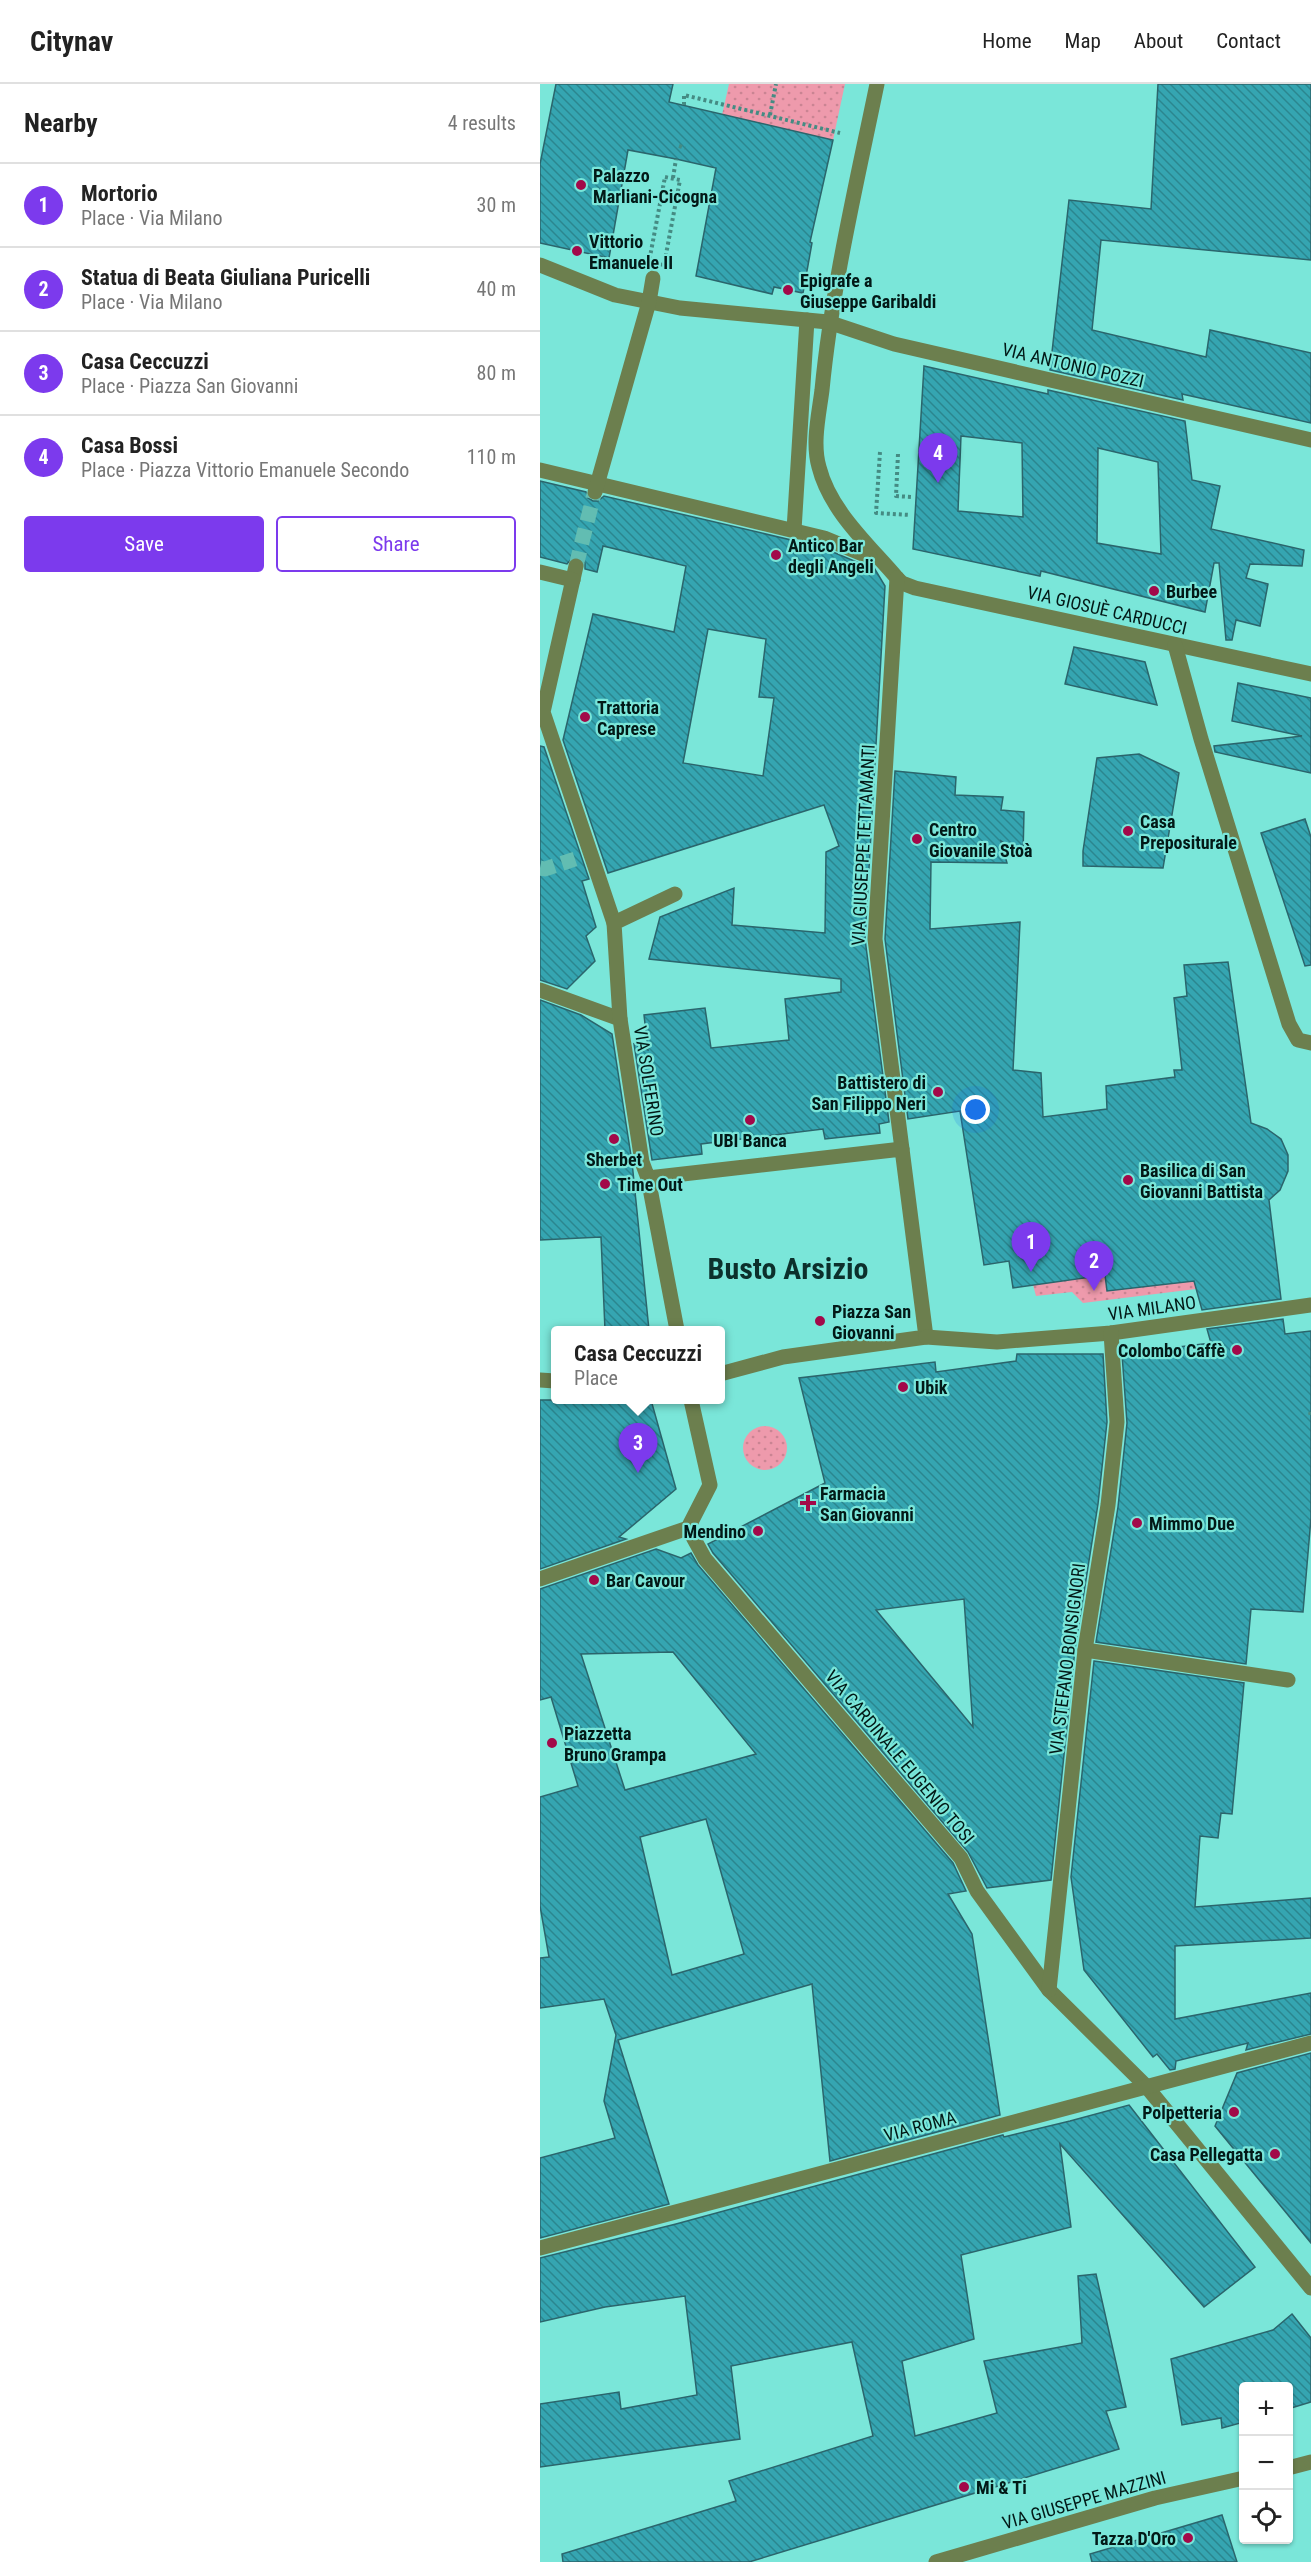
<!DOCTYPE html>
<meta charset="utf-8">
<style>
:root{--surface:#fff;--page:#f2f2f2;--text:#222;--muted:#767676;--line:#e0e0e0;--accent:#7c3aed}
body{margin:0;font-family:"Roboto Condensed",sans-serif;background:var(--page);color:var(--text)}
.controls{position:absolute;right:18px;bottom:18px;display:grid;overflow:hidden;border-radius:6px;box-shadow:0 2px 4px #0004}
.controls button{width:54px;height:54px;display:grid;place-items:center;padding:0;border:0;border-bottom:2px solid var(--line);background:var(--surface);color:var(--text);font:30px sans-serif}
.you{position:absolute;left:436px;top:1026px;width:21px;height:21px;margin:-15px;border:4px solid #fff;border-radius:50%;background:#1a73e8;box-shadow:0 0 0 9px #1a73e833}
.badge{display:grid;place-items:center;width:39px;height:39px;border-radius:50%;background:var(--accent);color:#fff;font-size:20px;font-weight:700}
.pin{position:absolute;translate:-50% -50px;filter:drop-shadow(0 2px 3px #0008)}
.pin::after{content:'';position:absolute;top:32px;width:21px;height:18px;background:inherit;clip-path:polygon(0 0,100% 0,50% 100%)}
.popup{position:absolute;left:11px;top:1242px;width:174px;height:78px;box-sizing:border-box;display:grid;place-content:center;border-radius:6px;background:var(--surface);filter:drop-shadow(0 2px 4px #0005);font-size:20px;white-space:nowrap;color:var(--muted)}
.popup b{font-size:22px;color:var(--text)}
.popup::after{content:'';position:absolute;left:50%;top:100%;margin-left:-12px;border:12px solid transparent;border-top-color:var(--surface)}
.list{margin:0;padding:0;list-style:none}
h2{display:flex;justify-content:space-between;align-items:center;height:78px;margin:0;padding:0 24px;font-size:26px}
h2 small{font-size:20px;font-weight:400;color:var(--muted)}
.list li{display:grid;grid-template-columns:39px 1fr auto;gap:18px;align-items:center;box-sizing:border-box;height:84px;padding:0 24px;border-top:2px solid var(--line)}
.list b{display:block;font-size:22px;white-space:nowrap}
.list p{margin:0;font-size:20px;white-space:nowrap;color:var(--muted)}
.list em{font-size:20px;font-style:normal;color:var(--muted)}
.actions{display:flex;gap:12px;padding:18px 24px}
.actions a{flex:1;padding:14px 0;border:2px solid var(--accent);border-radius:6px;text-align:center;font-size:21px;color:var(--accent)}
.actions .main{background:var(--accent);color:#fff}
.icon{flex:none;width:33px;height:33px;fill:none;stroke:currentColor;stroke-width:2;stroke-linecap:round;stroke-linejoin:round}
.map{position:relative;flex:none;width:771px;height:2478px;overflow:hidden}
header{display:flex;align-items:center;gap:36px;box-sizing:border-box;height:84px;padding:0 30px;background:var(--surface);border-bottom:2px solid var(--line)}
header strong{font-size:28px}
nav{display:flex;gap:33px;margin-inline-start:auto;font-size:21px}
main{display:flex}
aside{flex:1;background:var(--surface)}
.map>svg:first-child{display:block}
</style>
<header>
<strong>Citynav</strong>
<nav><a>Home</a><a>Map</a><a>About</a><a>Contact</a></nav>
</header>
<main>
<aside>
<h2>Nearby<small>4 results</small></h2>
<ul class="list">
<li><span class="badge">1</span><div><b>Mortorio</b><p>Place · Via Milano</p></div><em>30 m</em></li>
<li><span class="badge">2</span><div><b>Statua di Beata Giuliana Puricelli</b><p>Place · Via Milano</p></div><em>40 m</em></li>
<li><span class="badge">3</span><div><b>Casa Ceccuzzi</b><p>Place · Piazza San Giovanni</p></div><em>80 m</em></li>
<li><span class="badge">4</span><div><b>Casa Bossi</b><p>Place · Piazza Vittorio Emanuele Secondo</p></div><em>110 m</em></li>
</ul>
<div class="actions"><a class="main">Save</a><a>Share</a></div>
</aside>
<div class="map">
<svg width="771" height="2478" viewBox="0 0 771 2478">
<defs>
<pattern id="grass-dots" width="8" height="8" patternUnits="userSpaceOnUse" patternTransform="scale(1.5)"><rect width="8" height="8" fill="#ee9aac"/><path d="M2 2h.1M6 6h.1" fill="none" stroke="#ca8493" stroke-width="1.8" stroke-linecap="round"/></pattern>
<pattern id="building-back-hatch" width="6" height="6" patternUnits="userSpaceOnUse" patternTransform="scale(1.5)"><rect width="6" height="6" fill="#35a5b1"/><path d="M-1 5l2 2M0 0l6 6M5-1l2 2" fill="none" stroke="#2b868f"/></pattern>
</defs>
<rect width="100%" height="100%" fill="#7ae6d9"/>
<!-- grass -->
<g fill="url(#grass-dots)">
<polygon points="189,0 305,0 293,56 182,31"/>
<polygon points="565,1191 568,1207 654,1197 656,1205 543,1219 532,1208 496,1212 493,1201"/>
<circle cx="225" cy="1364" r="22"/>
</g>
<!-- building -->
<g fill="url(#building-back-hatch)" stroke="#2b656c" stroke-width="1.5" fill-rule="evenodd">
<polygon points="16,0 133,0 129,18 293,56 270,158 272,159 263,209 234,203 232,210 156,192 176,84 136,75 88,66 69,174 0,159 0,80"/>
<polygon points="618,0 771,0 771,176 561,156 552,246 666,273 670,246 771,269 771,339 642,310 643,316 510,286 529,116 611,125"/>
<path d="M384,282L508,310V306L645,337L652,396L680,402L671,445L764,466L762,482L710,480L706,494L728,500L720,542L696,536L692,556H686L679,479H674L665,528L501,487L500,492L373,465ZM421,352L482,359L483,433L418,427ZM558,364L618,378L621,470L557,459Z"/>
<path d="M0,397L46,408L48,414L53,417H58L64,412L281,463L326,482H333L345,502L325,855L349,1038L339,1040L340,1049L285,1055L283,1045L161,1060L162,1070L112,1076L94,960L108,966L104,931L165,924L171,964L249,956L245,915L301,908V895L109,875L120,833L194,804L192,841L285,849L286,768L299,762L284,721L68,789L23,656L53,530L134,548L146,482L63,462L57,488L45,485V479L39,473H33L27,480L0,473ZM168,545L226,555L219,613L234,614L223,692L143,679Z"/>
<polygon points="534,563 605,578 617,621 525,600"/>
<polygon points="698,599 771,614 771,689 675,668 674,662 762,652 692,637"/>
<polygon points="0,662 4,663 49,795 42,797 56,843 46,852 55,877 27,905 0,896"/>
<polygon points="599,670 639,689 623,784 543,782 543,767 557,674"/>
<polygon points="355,687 416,693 415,711 463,713 461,726 484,728 483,771 461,757 467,779 391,778 390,845 480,838 473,986 501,989 503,1033 567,1025 566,1002 635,993 634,986 642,986 634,914 647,912 644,881 688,878 711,1039 727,1045 741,1055 748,1071 748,1087 740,1106 729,1116 741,1215 662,1226 654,1197 567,1207 565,1191 473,1204 469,1177 444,1181 420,1027 368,1035 345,855"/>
<polygon points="765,735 771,753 771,881 765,882 721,749"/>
<polygon points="0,916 41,931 72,950 92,1078 109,1246 65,1246 61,1153 0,1156"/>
<polygon points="743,1235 745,1250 771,1247 771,1434 763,1528 711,1525 706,1580 556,1558 578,1423 587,1339 582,1270 671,1259 667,1245"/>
<path d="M477,1270H563L567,1338L558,1420L535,1565L511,1796L447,1804L428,1768L173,1469L168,1460L285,1399L259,1294L395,1278L396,1288L476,1277ZM424,1515L433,1643L336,1526Z"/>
<polygon points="0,1316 111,1316 136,1405 79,1453 86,1455 0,1485"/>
<path d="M116,1465L141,1474L151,1469L158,1481L413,1779L426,1807L408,1810L432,1850L460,2031L290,2077L272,1900L78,1956L129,2120L0,2154V2074L75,2054L64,2017L76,1951L64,1915L0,1924V1874L9,1873L0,1822V1713L38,1702L11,1613L0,1616V1505ZM133,1568L216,1670L85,1706L41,1570ZM166,1735L204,1870L132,1891L100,1753Z"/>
<polygon points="554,1577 704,1599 692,1730 681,1729 678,1754 660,1752 655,1823 771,1814 771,1854 635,1862 635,1935 771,1909 771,1950 706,1966 708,1959 636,1977 635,1985 630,1986 617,1970 613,1973 544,1886 531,1793"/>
<polygon points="771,1969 771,2159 675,2042 697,1989"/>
<polygon points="589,2021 715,2183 664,2223 520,2060 531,2143 421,2171 434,2255 362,2277 375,2352 457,2329 444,2277 542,2259 538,2192 556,2190 586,2323 566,2327 579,2365 209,2478 23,2478 22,2470 196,2417 189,2397 333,2352 312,2258 191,2282 200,2355 0,2383 0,2320 79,2308 81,2325 157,2311 145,2212 65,2223 0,2238 0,2174 136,2140 463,2051 464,2053 530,2037"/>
<polygon points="752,2230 771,2254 771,2318 748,2325 748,2302 704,2302 704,2338 682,2344 681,2334 642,2341 631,2275 733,2246"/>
<polygon points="682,2431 697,2478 552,2478 550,2470"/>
</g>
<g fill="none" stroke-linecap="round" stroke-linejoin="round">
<!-- minor-tunnel -->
<g stroke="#62bdb2" stroke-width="15" stroke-dasharray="15 8" stroke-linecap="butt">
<polyline points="36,482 54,410"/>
<polyline points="0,784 5,785 35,775"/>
</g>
<!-- path -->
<g stroke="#458b83" stroke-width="4" stroke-dasharray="3 3" stroke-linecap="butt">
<polyline points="144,21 144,11 300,49"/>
<polyline points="230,31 236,0"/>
<polyline points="139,62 145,64"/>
<polygon points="125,93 140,96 124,181 109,178"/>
<polyline points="133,94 136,75"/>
<polyline points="340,368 336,429 370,431"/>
<polyline points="358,370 356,412 371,413"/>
<polyline points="770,1328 771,1333"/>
</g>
<!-- minor -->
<g stroke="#6c7f4e" stroke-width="15">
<path d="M337,0C316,102 292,203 282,306C279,330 272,359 279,383C290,427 329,461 357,494L362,499L375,504L771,590"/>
<polyline points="0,181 75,211 140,224 288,238 354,260 771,356"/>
<polyline points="0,386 284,454 330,473"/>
<polyline points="55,408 109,218 113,194"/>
<polyline points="254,446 267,236"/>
<polyline points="36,482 3,628 74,839"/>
<polyline points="0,488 33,496"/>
<polyline points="357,494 335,855 362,1065"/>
<polyline points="635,561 661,655 749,940 758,956 771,959"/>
<polyline points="0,906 80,935 102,1078 108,1094 362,1065 386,1253 243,1273 180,1290"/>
<polyline points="80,935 74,839 135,810"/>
<polyline points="108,1094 137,1246"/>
<polyline points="386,1253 457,1258 571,1249 771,1221"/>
<polyline points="0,1296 15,1297"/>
<polyline points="148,1444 165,1475 421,1774 437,1807 509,1906 606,2002 771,2204"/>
<polyline points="148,1444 170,1401 151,1316"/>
<polyline points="0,1495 148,1444"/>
<polyline points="545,1566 748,1596"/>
<polyline points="509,1906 545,1566 568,1421 577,1338 571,1249"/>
<polyline points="0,2164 771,1959"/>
<polyline points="748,2384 771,2378"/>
<polyline points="396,2478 615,2414 704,2394"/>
</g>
</g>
<!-- markers -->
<g fill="#a20949" stroke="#7ae6d9" stroke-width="2">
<circle cx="41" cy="101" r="6"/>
<circle cx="37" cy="167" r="6"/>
<circle cx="248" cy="206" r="6"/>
<circle cx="236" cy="471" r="6"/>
<circle cx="614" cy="507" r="6"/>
<circle cx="45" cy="633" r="6"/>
<circle cx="588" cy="747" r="6"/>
<circle cx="377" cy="755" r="6"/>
<circle cx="398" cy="1008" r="6"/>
<circle cx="210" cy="1036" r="6"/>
<circle cx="74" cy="1055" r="6"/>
<circle cx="588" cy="1096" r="6"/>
<circle cx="65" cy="1100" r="6"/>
<circle cx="280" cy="1237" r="6"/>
<circle cx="697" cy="1266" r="6"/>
<circle cx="363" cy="1303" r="6"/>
<path d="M265 1410h6v6h6v6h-6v6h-6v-6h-6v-6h6z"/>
<circle cx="597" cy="1439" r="6"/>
<circle cx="218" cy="1447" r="6"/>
<circle cx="54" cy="1496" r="6"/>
<circle cx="12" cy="1659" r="6"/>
<circle cx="694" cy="2028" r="6"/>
<circle cx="735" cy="2070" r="6"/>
<circle cx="424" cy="2403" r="6"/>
<circle cx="648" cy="2454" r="6"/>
</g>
<g text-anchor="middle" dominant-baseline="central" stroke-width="4.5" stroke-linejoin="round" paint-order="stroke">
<!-- poi labels -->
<g font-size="18" font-weight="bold" fill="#021917" stroke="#7ae6d9" text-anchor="start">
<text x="53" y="91">Palazzo<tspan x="53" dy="21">Marliani-Cicogna</tspan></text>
<text x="49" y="157">Vittorio<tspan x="49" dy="21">Emanuele II</tspan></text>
<text x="260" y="196">Epigrafe a<tspan x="260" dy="21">Giuseppe Garibaldi</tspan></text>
<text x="248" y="461">Antico Bar<tspan x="248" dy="21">degli Angeli</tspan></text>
<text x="626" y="507">Burbee</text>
<text x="57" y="623">Trattoria<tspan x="57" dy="21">Caprese</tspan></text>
<text x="600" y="737">Casa<tspan x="600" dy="21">Prepositurale</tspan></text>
<text x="389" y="745">Centro<tspan x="389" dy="21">Giovanile Stoà</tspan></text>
<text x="386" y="998" text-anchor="end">Battistero di<tspan x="386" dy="21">San Filippo Neri</tspan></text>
<text x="210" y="1056" text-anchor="middle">UBI Banca</text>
<text x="74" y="1075" text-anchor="middle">Sherbet</text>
<text x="600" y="1086">Basilica di San<tspan x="600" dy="21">Giovanni Battista</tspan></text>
<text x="77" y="1100">Time Out</text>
<text x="292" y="1227">Piazza San<tspan x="292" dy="21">Giovanni</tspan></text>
<text x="685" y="1266" text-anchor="end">Colombo Caffè</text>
<text x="375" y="1303">Ubik</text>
<text x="280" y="1409">Farmacia<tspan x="280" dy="21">San Giovanni</tspan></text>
<text x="609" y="1439">Mimmo Due</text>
<text x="206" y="1447" text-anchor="end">Mendino</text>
<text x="66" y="1496">Bar Cavour</text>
<text x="24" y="1649">Piazzetta<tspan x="24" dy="21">Bruno Grampa</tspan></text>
<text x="682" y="2028" text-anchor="end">Polpetteria</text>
<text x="723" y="2070" text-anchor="end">Casa Pellegatta</text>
<text x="436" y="2403">Mi &amp; Ti</text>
<text x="636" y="2454" text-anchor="end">Tazza D'Oro</text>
</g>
<!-- street labels -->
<g font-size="18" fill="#021917" stroke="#7ae6d9">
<text transform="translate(533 281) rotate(13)">VIA ANTONIO POZZI</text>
<text transform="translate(567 526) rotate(13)">VIA GIOSUÈ CARDUCCI</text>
<text transform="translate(323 761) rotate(-87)">VIA GIUSEPPE TETTAMANTI</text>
<text transform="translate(109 997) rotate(81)">VIA SOLFERINO</text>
<text transform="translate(612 1224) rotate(-8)">VIA MILANO</text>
<text transform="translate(527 1575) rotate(-83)">VIA STEFANO BONSIGNORI</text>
<text transform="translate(360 1673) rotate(50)">VIA CARDINALE EUGENIO TOSI</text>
<text transform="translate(380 2042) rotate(-15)">VIA ROMA</text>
<text transform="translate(544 2416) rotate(-16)">VIA GIUSEPPE MAZZINI</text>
</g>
<!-- town labels -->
<g font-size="30" font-weight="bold" fill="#0c302c" stroke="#7ae6d9">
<text x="248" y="1184">Busto Arsizio</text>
</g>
</g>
</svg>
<div class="controls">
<button>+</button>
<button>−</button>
<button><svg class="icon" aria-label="locate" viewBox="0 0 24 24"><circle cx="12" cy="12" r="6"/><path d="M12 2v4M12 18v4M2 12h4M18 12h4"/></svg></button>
</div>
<div class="you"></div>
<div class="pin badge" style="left:491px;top:1188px">1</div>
<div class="pin badge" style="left:554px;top:1207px">2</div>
<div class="pin badge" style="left:98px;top:1389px">3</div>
<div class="popup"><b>Casa Ceccuzzi</b>Place</div>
<div class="pin badge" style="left:398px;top:399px">4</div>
</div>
</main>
